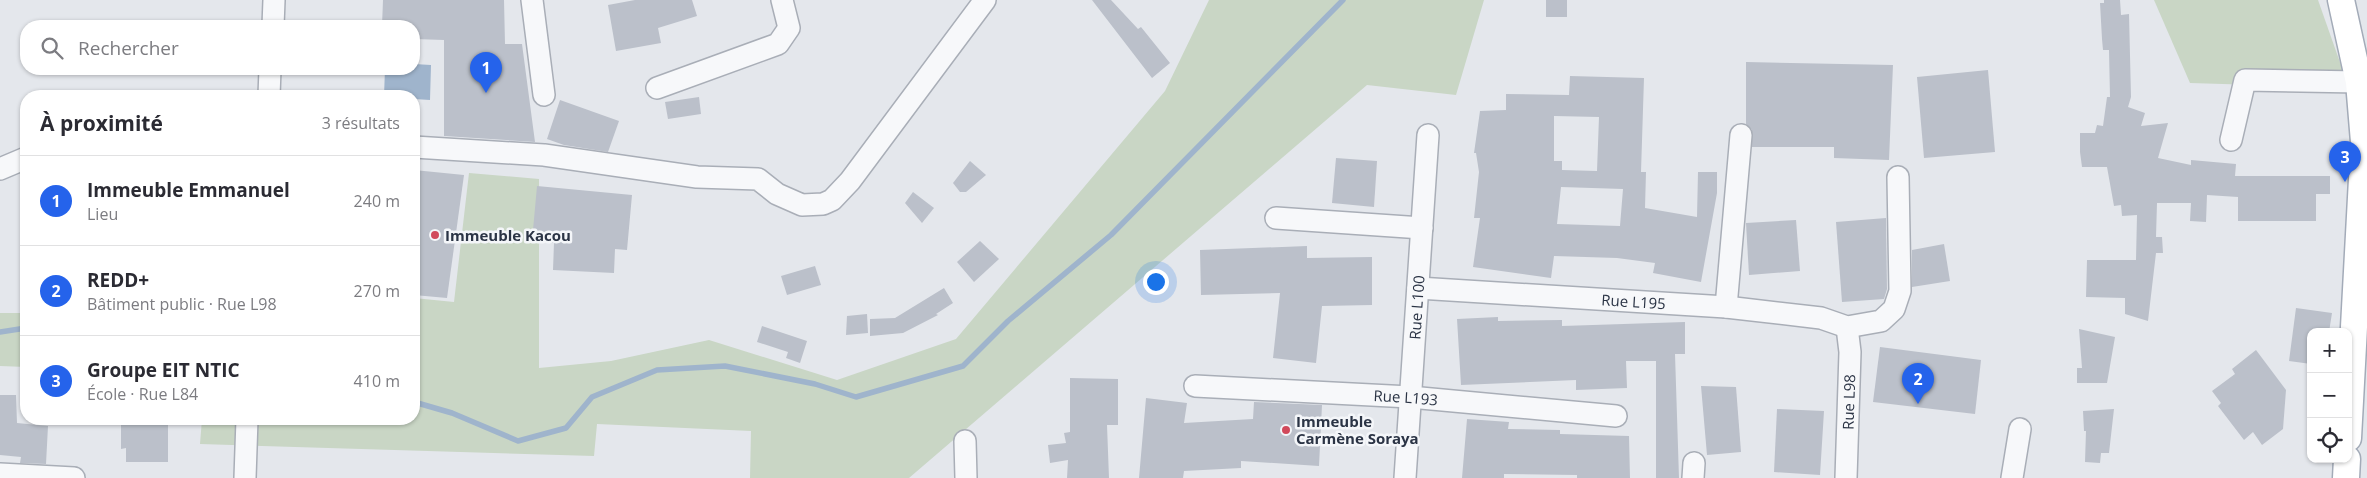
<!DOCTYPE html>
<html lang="fr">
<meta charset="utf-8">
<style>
:root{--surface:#fff;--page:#f7f7f7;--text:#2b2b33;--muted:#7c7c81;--line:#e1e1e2;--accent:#2563eb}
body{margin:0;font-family:"Open Sans",sans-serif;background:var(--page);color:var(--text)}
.controls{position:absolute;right:15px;bottom:15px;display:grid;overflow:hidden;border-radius:10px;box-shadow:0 1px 4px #0004}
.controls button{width:45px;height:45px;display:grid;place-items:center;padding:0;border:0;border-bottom:1px solid var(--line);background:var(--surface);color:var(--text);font:25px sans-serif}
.you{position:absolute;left:1155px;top:281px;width:18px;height:18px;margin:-12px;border:4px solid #fff;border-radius:50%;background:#1a73e8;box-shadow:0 0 0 8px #1a73e833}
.badge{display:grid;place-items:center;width:32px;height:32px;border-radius:50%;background:var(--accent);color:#fff;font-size:16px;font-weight:700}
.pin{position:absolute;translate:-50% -41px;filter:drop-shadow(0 1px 2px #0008)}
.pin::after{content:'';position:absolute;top:26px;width:18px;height:15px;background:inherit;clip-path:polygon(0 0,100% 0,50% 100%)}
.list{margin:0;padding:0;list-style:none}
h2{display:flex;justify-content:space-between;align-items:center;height:65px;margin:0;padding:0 20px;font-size:21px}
h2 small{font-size:16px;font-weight:400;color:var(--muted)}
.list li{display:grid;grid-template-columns:32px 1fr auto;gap:15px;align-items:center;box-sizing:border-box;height:90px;padding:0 20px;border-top:1px solid var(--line)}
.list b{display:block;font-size:19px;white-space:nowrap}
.list p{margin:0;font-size:16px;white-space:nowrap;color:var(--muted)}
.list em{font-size:16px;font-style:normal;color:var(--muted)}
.icon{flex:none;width:28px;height:28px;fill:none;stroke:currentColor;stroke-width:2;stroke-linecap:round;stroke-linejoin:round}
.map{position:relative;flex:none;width:2367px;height:478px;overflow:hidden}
.search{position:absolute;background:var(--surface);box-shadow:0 1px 4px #0004;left:20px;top:20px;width:400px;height:55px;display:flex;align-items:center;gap:12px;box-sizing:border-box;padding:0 18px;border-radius:20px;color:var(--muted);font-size:19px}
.panel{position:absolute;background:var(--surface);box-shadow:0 1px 4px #0004;left:20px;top:90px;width:400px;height:335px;border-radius:20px}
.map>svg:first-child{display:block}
</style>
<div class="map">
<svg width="2367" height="478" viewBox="0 0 2367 478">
<rect width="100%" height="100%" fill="#e4e7ec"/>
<!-- green -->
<g fill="#c9d6c5">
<polygon points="1209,0 1484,0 1456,95 1367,85 909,478 750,478 751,431 597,424 594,456 200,444 202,419 414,419 414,298 454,302 469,173 539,179 539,368 611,361 709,340 837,380 956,339 1165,91"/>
<polygon points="2154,0 2318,0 2349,88 2190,83"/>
<polygon points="0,313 26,313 26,367 0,366"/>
</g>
<!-- water -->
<polygon fill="#9fb4cc" points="414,64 431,65 430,100 414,99 414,96 384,96 385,69 414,69"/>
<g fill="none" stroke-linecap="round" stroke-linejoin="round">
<!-- stream -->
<g stroke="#9fb4cc" stroke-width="5.5">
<polyline points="0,332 26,328"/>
<polyline points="414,402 452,413 518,441 566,428 592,397 657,370 725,366 815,384 856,397 963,366 1008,321 1111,235 1343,0"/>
</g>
</g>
<!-- building -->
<g fill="#bbc0ca" fill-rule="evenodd">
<polygon points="383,0 504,0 505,44 522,44 535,142 444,136 444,40 414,39 414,26 382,26"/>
<polygon points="635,0 692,0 697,16 658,28 661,43 616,51 608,5"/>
<polygon points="1092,0 1111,0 1138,29 1141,27 1170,63 1152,78"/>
<rect x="1546" y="0" width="21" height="17"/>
<polygon points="2104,0 2120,0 2121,15 2129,14 2131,97 2128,107 2145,113 2141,126 2168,123 2158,158 2191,165 2191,160 2236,164 2235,176 2330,176 2330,194 2316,194 2316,221 2238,221 2238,197 2207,195 2206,222 2190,221 2191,203 2157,203 2156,237 2162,237 2163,253 2156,253 2148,321 2125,314 2125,298 2086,297 2087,260 2136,260 2137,215 2122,216 2121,205 2114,206 2107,167 2082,167 2080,152 2080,133 2095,133 2097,125 2103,126 2107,97 2110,97 2109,50 2103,50 2102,39 2100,3 2104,3"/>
<polygon points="1746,62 1893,65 1889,160 1834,158 1834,147 1752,147 1752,130 1746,124"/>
<polygon points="1988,70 1995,152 1924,158 1917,77"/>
<path d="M1570,76L1644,78L1641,172H1646L1645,208L1697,217L1698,172H1717V193L1701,282L1653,273L1655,263L1617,258L1554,256L1551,278L1473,267L1480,218H1474L1479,172L1476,153H1474L1480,111L1506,110V94L1569,95ZM1554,116L1599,117L1597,171L1562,170V161H1554ZM1561,187L1623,189L1620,226L1557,224Z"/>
<polygon points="699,97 701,114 668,119 665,102"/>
<polygon points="560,100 619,121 608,152 564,145 547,139"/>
<polygon points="1336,158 1377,161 1374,207 1332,203"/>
<polygon points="970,161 986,175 966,192 960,192 953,183"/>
<polygon points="414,170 464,175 447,298 414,295"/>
<polygon points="537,186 632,195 627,250 615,249 614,273 553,270 554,243 532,241"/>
<polygon points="913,192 934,208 922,223 905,203"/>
<polygon points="1886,218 1887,289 1884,299 1842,302 1836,222"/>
<polygon points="1796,220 1800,271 1749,275 1746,223"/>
<polygon points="980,241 999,259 974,282 957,262"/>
<polygon points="1944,244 1950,281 1912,287 1912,250"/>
<polygon points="1307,246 1307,258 1372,257 1372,305 1322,306 1316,363 1273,358 1280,293 1201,295 1200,250"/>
<polygon points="815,266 821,285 787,295 781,276"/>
<polygon points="944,288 953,303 936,314 938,315 903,333 870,336 870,319 895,318"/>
<polygon points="2296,308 2332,313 2329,332 2311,332 2311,364 2289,361"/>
<polygon points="867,314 868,333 846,335 847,316"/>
<polygon points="1498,317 1498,321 1562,320 1562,326 1685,322 1685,354 1675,354 1679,478 1656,478 1656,361 1626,361 1627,388 1576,390 1576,380 1461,385 1457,319"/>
<polygon points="762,326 807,341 800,363 786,358 788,352 757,342"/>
<polygon points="2079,329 2115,337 2107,383 2077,383 2077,368 2082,368"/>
<polygon points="1880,347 1981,360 1975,414 1873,402"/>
<polygon points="2256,350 2286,390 2283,429 2262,445 2253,432 2244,440 2218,406 2221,403 2212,391 2235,374 2232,369"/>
<polygon points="1070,378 1118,379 1118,425 1107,425 1109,478 1067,478 1068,460 1050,463 1048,445 1066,443 1064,433 1070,432"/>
<polygon points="1701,386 1736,387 1741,452 1707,455"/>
<polygon points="0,395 16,395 17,423 48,426 46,464 20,463 21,457 0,455"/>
<polygon points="1146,398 1187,403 1184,423 1253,419 1254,402 1322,405 1319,466 1241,461 1241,468 1184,471 1183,478 1139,478"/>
<polygon points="1777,409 1824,411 1820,475 1774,472"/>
<polygon points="2114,409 2109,453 2101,453 2100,463 2085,462 2086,431 2084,431 2083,411"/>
<polygon points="121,419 168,419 168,462 126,462 126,448 121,449"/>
<polygon points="1467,419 1509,422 1508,429 1560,430 1560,434 1629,436 1630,478 1577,478 1577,475 1504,474 1504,478 1462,478"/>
</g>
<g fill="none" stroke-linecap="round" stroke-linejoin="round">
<!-- minor casing -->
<g stroke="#a9aeb7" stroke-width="24">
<g id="minor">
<polyline points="532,0 544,95"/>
<polyline points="273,26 274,0"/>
<polyline points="657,88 778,44 789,28 782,0"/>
<polyline points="269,96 270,69"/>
<polyline points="2231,140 2245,80 2359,82"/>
<polyline points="414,147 544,155 697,177 758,179 777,194 802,205 823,204 832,200 850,181 985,0"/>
<polyline points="0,169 26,158"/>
<polyline points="1276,218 1422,228"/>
<path id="s1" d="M1418,288L1726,307L1821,318L1847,327L1881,321L1894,309L1900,291L1898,177"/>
<polyline points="1726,307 1741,135"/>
<path id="s2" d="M1195,386L1410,397L1616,416"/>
<polyline points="965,441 966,478"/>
<polyline points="0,474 74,478"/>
<polyline points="245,478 247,419"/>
<path id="s3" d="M1405,478L1428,135"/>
<polyline points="1693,478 1694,463"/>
<path id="s4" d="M1846,478L1850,352L1847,327"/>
<polyline points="2012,478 2020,429"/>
</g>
</g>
<!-- major casing -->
<g stroke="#a3abb8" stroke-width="29">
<g id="major">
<polyline points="2341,0 2359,82 2364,142 2348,438"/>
<polyline points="2346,478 2347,459"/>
</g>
</g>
<!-- minor -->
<use href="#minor" stroke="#f7f8fa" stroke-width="21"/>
<!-- major -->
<use href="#major" stroke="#fff" stroke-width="26"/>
</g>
<!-- markers -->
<g fill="#d1495b" stroke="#f4f6f9" stroke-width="2">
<circle cx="435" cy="235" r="5"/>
<circle cx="1286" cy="430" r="5"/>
</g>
<g text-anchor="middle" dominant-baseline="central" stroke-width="5" stroke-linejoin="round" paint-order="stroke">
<!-- poi labels -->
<g font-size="15" font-weight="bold" fill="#2b3445" stroke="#f4f6f9" text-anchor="start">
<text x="445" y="235">Immeuble Kacou</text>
<text x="1296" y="421">Immeuble<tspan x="1296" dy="17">Carmène Soraya</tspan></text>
</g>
<!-- street labels -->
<g font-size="15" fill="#2b3445" stroke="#f4f6f9">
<text stroke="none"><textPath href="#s1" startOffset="216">Rue L195</textPath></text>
<text stroke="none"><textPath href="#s3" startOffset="171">Rue L100</textPath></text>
<text stroke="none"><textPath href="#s2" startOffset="211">Rue L193</textPath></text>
<text stroke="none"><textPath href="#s4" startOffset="76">Rue L98</textPath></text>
</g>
</g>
</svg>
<div class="controls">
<button>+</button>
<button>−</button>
<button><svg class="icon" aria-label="locate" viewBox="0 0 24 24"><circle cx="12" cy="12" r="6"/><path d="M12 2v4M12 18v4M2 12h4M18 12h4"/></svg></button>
</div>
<div class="you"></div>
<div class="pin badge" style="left:486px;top:93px">1</div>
<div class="pin badge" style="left:1918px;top:404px">2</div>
<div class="pin badge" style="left:2345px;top:182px">3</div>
<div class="search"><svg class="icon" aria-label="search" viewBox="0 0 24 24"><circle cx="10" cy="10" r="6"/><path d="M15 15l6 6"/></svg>Rechercher</div>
<section class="panel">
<h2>À proximité<small>3 résultats</small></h2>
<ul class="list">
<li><span class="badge">1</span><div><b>Immeuble Emmanuel</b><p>Lieu</p></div><em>240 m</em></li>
<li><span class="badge">2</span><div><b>REDD+</b><p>Bâtiment public · Rue L98</p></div><em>270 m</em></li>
<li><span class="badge">3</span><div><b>Groupe EIT NTIC</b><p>École · Rue L84</p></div><em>410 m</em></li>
</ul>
</section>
</div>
